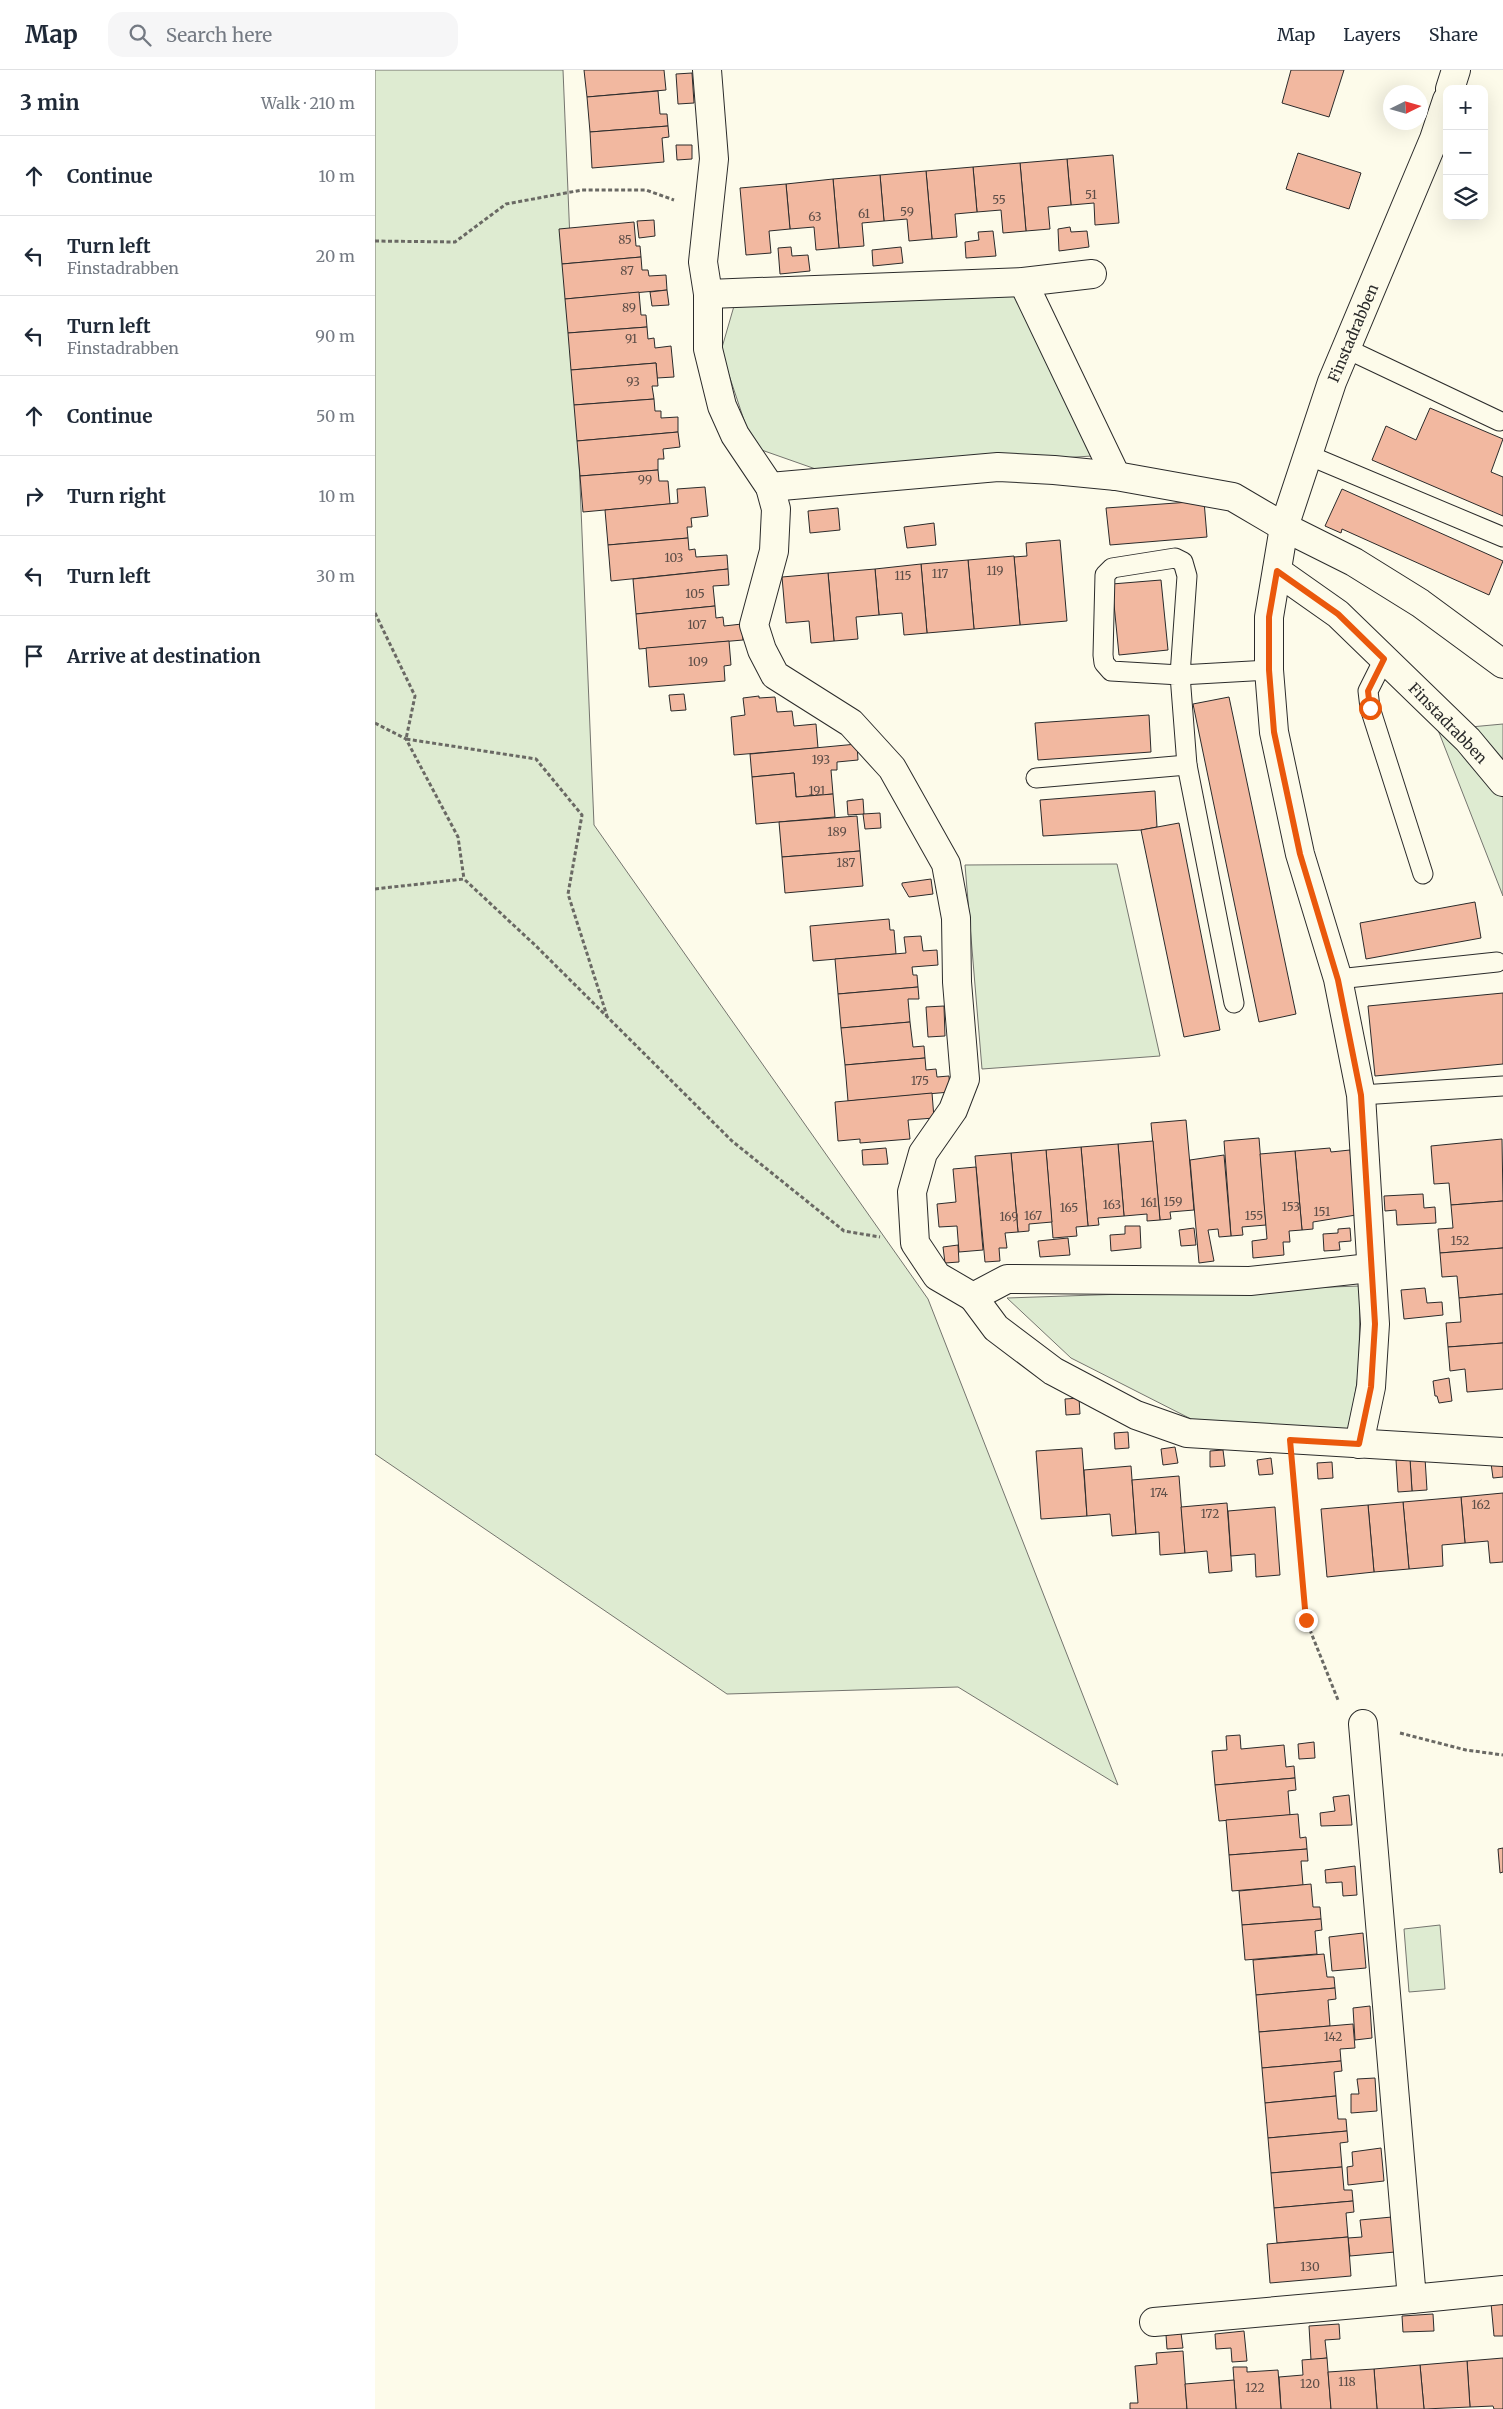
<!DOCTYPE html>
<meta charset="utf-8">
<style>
:root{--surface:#fff;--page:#f6f6f7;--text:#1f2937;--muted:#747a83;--line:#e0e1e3}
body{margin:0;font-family:Merriweather,serif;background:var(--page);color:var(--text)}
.controls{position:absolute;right:15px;top:15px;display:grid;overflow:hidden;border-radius:10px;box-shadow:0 5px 20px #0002}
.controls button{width:45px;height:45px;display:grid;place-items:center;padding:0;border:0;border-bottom:1px solid var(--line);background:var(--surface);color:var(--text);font:25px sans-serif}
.compass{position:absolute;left:1008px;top:15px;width:45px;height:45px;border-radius:50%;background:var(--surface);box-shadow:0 5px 20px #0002;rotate:85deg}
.stop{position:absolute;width:15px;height:15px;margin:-11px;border:4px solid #ea580c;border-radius:50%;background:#fff}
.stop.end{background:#ea580c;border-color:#fff;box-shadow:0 1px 5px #0008}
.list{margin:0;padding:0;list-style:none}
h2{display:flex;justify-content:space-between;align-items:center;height:65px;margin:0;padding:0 20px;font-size:21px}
h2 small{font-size:16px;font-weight:400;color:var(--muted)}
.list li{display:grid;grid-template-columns:32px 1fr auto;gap:15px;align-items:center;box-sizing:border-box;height:80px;padding:0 20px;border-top:1px solid var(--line)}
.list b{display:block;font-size:19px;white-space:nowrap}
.list p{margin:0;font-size:16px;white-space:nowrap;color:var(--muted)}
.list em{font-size:16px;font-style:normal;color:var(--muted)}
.icon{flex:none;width:28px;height:28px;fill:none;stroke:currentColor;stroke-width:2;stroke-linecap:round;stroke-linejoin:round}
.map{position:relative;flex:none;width:1128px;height:2339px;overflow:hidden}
header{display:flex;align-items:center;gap:30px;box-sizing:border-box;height:70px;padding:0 25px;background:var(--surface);border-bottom:1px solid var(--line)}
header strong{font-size:24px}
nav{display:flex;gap:28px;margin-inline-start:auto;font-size:18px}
.search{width:350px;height:45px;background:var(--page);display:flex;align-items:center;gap:12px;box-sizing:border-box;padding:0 18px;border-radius:15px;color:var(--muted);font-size:19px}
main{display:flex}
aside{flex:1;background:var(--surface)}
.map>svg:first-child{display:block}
</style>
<header>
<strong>Map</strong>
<div class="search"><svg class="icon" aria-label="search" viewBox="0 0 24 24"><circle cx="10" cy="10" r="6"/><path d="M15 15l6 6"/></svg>Search here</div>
<nav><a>Map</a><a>Layers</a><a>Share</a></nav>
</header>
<main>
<aside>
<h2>3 min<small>Walk · 210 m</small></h2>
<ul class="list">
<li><svg class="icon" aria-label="ahead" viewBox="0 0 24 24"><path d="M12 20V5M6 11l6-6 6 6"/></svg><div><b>Continue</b></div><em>10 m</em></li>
<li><svg class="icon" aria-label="left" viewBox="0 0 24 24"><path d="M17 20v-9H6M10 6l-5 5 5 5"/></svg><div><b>Turn left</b><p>Finstadrabben</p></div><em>20 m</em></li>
<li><svg class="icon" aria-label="left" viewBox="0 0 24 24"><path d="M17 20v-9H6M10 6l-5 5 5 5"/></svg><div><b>Turn left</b><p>Finstadrabben</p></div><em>90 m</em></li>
<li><svg class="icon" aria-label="ahead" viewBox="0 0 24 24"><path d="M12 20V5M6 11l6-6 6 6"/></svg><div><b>Continue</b></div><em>50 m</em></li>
<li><svg class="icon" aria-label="right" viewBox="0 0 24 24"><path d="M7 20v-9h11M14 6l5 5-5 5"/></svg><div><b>Turn right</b></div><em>10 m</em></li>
<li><svg class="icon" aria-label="left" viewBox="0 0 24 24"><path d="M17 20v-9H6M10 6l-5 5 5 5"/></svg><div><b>Turn left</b></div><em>30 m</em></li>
<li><svg class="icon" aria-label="arrive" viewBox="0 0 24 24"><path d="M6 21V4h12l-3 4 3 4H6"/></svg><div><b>Arrive at destination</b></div></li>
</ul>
</aside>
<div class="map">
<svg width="1128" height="2339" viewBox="0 0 1128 2339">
<rect width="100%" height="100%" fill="#fdfbea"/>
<!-- green -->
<g fill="#deebd1" stroke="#74746e">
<polygon points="0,0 188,0 219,755 553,1229 743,1715 583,1617 352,1624 0,1384"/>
<polygon points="644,221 717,386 452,403 378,377 346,281 359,236"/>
<polygon points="1128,654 1128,826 1063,660"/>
<polygon points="742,794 785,986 607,999 590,795"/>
<polygon points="985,1216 984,1299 974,1363 818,1350 696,1288 632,1228"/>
<polygon points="1065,1855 1070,1919 1034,1922 1029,1859"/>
</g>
<!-- building -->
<g fill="#f2b8a0" stroke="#2b2b2b">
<polygon points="209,0 289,0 291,20 212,27"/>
<polygon points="916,0 969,0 954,47 907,33"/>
<polygon points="317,3 319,33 303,34 301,4"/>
<polygon points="283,21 285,44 292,44 293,56 215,62 212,27"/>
<polygon points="293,56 294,67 287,68 289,92 217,98 215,62"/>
<polygon points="301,75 317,75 317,89 302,90"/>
<polygon points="923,83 986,103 974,139 911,119"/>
<polygon points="738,85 744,153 720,155 719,133 696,135 692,89"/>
<polygon points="692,89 696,135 673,137 675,159 651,161 645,93"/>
<polygon points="645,93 651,161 628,163 626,140 602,142 598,97"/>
<polygon points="598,97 602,142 580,144 582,167 557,169 551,101"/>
<polygon points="551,101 557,169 534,171 532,149 509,151 505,105"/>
<polygon points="505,105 509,151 487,153 489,176 464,178 458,109"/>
<polygon points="458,109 464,178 441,180 439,157 415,159 411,114"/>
<polygon points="411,114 415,159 394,161 396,183 371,185 365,118"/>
<polygon points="279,150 280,166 264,168 262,151"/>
<polygon points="259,152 261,176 265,176 266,187 187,194 184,159"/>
<polygon points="695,157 696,162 712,161 714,177 684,181 683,159"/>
<polygon points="618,161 621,186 591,188 590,172 604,170 603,162"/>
<polygon points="416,177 417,186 433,185 435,201 405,204 403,178"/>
<polygon points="526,177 528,193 498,196 497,180"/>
<polygon points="266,187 267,200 273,200 274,206 291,205 292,220 190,229 187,194"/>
<polygon points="292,220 294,235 277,236 275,222"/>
<polygon points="264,222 266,245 271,245 272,257 193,263 190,229"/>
<polygon points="272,257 273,269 279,268 280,278 296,276 299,307 282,308 281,293 196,300 193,263"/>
<polygon points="281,293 283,316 277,316 279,329 199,335 196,300"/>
<polygon points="279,329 280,341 286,341 286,348 303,347 303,362 202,371 199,335"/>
<polygon points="1055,338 1128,369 1116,402 1128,407 1128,446 997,390 1011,356 1041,370"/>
<polygon points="303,362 305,377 288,379 289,389 283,389 283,400 205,406 202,371"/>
<polygon points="283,400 284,411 293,411 295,434 208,442 205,406"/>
<polygon points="330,417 333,446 316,448 317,457 312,457 313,468 233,475 230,440 303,433 302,419"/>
<polygon points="967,419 1128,491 1114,525 967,459 966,463 950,456"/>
<polygon points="829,431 832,467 735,475 731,438"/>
<polygon points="463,438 465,460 435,463 433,441"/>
<polygon points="559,453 561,475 532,478 529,457"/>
<polygon points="313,468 314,480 320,479 321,487 352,485 353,499 236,511 233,475"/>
<polygon points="685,470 692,551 645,555 639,487 652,486 651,473"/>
<polygon points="639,486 645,555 599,559 593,490"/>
<polygon points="593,490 599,559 552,563 546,494"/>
<polygon points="546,494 552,563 529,565 527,543 504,545 500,499"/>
<polygon points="353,499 354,515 338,516 340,536 261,544 258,509"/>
<polygon points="500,499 504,545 481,547 483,569 459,571 453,503"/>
<polygon points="453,503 459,571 436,573 434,551 411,553 407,507"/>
<polygon points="786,510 793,580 744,585 737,514"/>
<polygon points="340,536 341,548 348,547 349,556 367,554 368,570 264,579 261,544"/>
<polygon points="354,571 356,595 349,596 350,611 274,617 271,578"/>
<polygon points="309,624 311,640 296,641 294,625"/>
<polygon points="384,626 384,628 400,627 402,642 417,641 419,656 441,654 443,678 359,685 356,647 370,645 368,628"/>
<polygon points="854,627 921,944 884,952 818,634"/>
<polygon points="774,645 776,682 663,690 660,653"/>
<polygon points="482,674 483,690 462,692 462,700 456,700 458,724 421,727 419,703 377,707 375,684"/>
<polygon points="419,703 421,727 458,724 460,747 381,754 377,707"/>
<polygon points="780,721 782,757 766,760 668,766 665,730"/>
<polygon points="488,729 489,744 473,745 472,731"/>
<polygon points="505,743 506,758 490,759 488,744"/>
<polygon points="482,746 485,781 407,787 404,752"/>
<polygon points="804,753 845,960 809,967 766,760"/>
<polygon points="485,781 488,816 410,823 407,787"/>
<polygon points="556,809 558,824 534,827 527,815 527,813"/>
<polygon points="1100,832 1106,868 991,889 985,853"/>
<polygon points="514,849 515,860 519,860 521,884 438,891 435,856"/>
<polygon points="546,866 548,881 562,880 563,895 537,897 538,905 542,905 543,917 463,924 460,889 531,883 529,867"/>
<polygon points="543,917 544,929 533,929 535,952 466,958 463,924"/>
<polygon points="1128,923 1128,994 1000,1006 993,936"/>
<polygon points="569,936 570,966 553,967 551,937"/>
<polygon points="535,952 538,977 549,976 550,988 470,995 466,958"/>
<polygon points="550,988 551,1000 561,999 562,1007 574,1006 575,1022 473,1031 470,995"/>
<polygon points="557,1023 559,1048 533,1050 535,1069 485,1073 485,1069 463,1071 460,1032"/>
<polygon points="811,1050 819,1140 795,1142 796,1149 785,1150 776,1053"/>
<polygon points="884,1068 891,1155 867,1157 868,1165 856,1166 849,1071"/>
<polygon points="1127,1069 1128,1131 1076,1135 1074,1113 1059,1114 1056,1076"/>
<polygon points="778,1071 785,1150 772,1151 772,1144 749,1146 743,1074"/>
<polygon points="743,1074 749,1146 723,1148 724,1155 713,1156 706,1077"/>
<polygon points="706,1077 713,1156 701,1157 702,1166 678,1168 671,1080"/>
<polygon points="511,1078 513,1094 488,1095 487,1080"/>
<polygon points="955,1078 956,1082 975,1080 981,1145 938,1152 938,1159 927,1160 920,1081"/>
<polygon points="671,1080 677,1152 654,1154 654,1161 643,1162 636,1083"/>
<polygon points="920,1081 927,1160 914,1161 915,1172 908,1172 909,1185 878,1188 877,1171 892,1169 885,1084"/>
<polygon points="636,1083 643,1162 630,1163 632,1178 624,1178 625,1191 610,1192 600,1086"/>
<polygon points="849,1085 856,1166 844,1167 843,1159 833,1160 839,1191 824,1193 815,1090"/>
<polygon points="601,1097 608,1180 584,1182 582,1156 564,1157 562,1134 581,1132 578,1099"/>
<polygon points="1048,1124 1049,1138 1060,1137 1061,1153 1022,1155 1021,1140 1010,1141 1009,1126"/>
<polygon points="1128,1131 1128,1178 1065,1183 1063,1159 1078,1158 1076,1135"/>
<polygon points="750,1156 765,1156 766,1178 736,1181 735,1165 750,1164"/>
<polygon points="819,1158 821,1175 806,1176 804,1160"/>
<polygon points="975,1158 976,1171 964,1172 965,1180 949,1181 948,1164 963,1163 963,1159"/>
<polygon points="693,1168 695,1185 665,1187 663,1171"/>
<polygon points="583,1175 584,1192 570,1193 568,1177"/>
<polygon points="1128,1178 1128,1224 1084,1228 1082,1206 1067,1207 1065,1183"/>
<polygon points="1050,1218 1052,1233 1067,1232 1068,1245 1029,1249 1026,1220"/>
<polygon points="1128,1224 1128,1273 1073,1277 1071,1253 1086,1252 1084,1228"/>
<polygon points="1128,1273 1128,1319 1092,1322 1090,1299 1075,1301 1073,1277"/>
<polygon points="1074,1308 1077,1331 1064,1333 1062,1326 1060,1326 1058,1311"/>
<polygon points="704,1328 705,1344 691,1345 690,1329"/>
<polygon points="753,1362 754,1378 740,1379 739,1363"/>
<polygon points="800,1377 803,1393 788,1395 786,1379"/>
<polygon points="707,1378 712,1446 666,1449 661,1381"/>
<polygon points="848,1380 850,1396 835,1397 835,1381"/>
<polygon points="896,1388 898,1404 884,1405 882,1390"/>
<polygon points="1050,1388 1052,1420 1037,1421 1035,1389"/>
<polygon points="1035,1389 1037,1421 1023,1422 1021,1390"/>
<polygon points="957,1392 958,1408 943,1409 942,1393"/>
<polygon points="1128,1392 1128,1407 1118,1408 1116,1393"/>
<polygon points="756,1396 761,1464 737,1466 735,1444 712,1446 709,1400"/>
<polygon points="804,1406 810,1483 785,1485 784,1462 761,1464 757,1410"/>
<polygon points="1128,1423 1128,1492 1115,1493 1113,1471 1090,1473 1086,1427"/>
<polygon points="1086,1427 1090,1473 1067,1475 1068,1496 1034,1499 1028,1432"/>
<polygon points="1028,1432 1034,1499 999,1502 993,1435"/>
<polygon points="852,1433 857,1501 834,1503 832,1481 810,1483 806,1437"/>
<polygon points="993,1435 999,1502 952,1507 946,1439"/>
<polygon points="900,1437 905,1505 881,1507 880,1484 856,1486 853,1441"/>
<polygon points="865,1665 866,1679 909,1675 911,1697 919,1696 920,1708 840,1715 837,1681 852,1680 851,1666"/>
<polygon points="939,1672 940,1688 924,1689 923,1674"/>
<polygon points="920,1708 921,1720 913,1721 915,1745 844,1751 840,1715"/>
<polygon points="974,1725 977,1755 946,1756 945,1743 960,1741 958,1727"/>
<polygon points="923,1744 925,1768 931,1767 932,1779 854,1785 851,1750"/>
<polygon points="1128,1778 1128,1802 1125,1803 1123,1779"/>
<polygon points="932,1779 933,1791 926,1791 928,1815 857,1821 854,1785"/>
<polygon points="980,1796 982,1825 968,1826 967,1812 951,1813 950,1800"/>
<polygon points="936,1814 938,1837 945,1837 946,1849 867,1855 864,1821"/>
<polygon points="946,1849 947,1860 940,1861 942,1884 870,1890 867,1855"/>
<polygon points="988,1863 991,1898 957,1901 954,1867"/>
<polygon points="949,1884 952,1907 959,1907 960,1918 881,1925 878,1890"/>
<polygon points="960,1918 961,1929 953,1930 955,1956 884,1962 881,1925"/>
<polygon points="995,1936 997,1968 980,1970 978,1938"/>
<polygon points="978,1954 980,1978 965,1979 966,1991 887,1998 884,1962"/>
<polygon points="966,1991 967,2001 959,2002 961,2026 890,2033 887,1998"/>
<polygon points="1000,2008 1002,2041 976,2043 976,2024 984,2024 982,2009"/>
<polygon points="961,2026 963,2049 971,2049 972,2061 893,2068 890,2033"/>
<polygon points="972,2061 973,2072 965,2073 967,2097 896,2103 893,2068"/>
<polygon points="1006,2078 1009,2111 973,2115 972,2097 978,2096 977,2082"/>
<polygon points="967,2097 969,2120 977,2120 978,2131 899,2138 896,2103"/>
<polygon points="978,2131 979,2142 971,2143 973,2167 902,2173 899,2138"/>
<polygon points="1017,2147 1020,2182 975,2186 973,2168 987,2167 985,2150"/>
<polygon points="973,2167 976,2206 895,2213 892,2174"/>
<polygon points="1128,2232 1128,2266 1119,2266 1116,2233"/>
<polygon points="1058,2244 1059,2261 1028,2262 1027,2246"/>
<polygon points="964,2254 965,2269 950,2270 952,2288 936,2290 934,2256"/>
<polygon points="869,2261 872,2291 857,2292 856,2278 841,2279 840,2264"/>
<polygon points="806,2263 808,2278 792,2279 791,2265"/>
<polygon points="808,2281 812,2339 755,2339 755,2333 763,2333 760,2296 782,2294 781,2283"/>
<polygon points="952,2288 956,2339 906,2339 904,2307 928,2305 927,2290"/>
<polygon points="1128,2288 1128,2339 1119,2339 1118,2336 1095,2337 1092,2291"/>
<polygon points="1092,2291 1095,2337 1049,2339 1045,2295"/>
<polygon points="1045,2295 1049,2339 1002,2339 999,2299"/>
<polygon points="858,2297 872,2297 872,2302 903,2300 906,2339 861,2339"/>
<polygon points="999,2299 1002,2339 956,2339 953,2302"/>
<polygon points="859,2310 861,2339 812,2339 810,2314"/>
</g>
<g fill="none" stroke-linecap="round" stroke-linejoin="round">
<!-- lane casing -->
<g stroke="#2b2b2b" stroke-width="21">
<g id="lane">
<polyline points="972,279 1124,351"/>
<polyline points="933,385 1128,467"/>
<polyline points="1009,589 993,621 995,638 1048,804"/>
<polyline points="661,708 812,695"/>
<polyline points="963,909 1122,892"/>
<polyline points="859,933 812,695 805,605 812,506 808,492 800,488 737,498 730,505 728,585 729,593 736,601 805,605 894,600"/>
<polyline points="986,1025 1128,1016"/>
</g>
</g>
<!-- street casing -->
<g stroke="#2b2b2b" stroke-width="30">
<g id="street">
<polyline points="332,0 339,89 328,192 333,224 333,279 347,336 360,365 395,417 401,439 399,481 379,555 387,580 400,605 476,653 517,698 571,794 581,848 582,912 590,1009 578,1040 548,1083 537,1122 540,1173 562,1206 598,1227 632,1209 875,1211 995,1198"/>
<polyline points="1075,19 1081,0"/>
<polyline points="648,212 741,406"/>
<polyline points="333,224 648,212 717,204"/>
<polyline points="395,417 623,397 679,400 741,406 858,427 909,457 979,492 1045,533 1128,594"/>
<polyline points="902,501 963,544 1093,670 1128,712"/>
<polyline points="598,1227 621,1258 678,1301 761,1345 812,1363 1128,1382"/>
<polyline points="984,1374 996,1317 1000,1254 986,1025 963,909 925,784 899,662 894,600 894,547 909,457 957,312 1059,69 1072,30"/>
<polyline points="988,1654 1037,2229 1128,2220"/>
<polyline points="779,2252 1037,2229"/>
</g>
</g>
<!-- path -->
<g stroke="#6a6964" stroke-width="3" stroke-dasharray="4 2.5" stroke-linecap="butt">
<polyline points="0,171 80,172 131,134 207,120 271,120 299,130"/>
<polyline points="0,543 40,626 31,669 161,689 207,745 193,824 232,946"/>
<polyline points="0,653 31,669 83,767 89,809"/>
<polyline points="0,819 89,809 161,876 357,1071 469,1161 505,1167"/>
<polyline points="918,1405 931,1550 963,1630"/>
<polyline points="1025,1663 1091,1680 1128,1685"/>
</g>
<!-- lane -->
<use href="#lane" stroke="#fdfbea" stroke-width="19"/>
<!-- street -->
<use href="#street" stroke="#fdfbea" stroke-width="28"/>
</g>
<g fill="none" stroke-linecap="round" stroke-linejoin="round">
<!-- route -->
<polyline stroke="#ea580c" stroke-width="6" points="931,1550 915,1370 984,1374 996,1317 1000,1254 986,1025 963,910 925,784 899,662 894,600 894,547 902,501 963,544 1009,589 993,621 995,638"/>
</g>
<g text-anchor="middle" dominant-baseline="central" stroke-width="4" stroke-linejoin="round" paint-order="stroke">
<!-- number labels -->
<g font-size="12" fill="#5d4e48">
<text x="716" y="124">51</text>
<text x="624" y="129">55</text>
<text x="532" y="141">59</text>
<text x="489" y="143">61</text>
<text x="440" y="146">63</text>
<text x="250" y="169">85</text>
<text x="252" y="200">87</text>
<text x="254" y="237">89</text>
<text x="256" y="268">91</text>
<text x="258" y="311">93</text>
<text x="270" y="409">99</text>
<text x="299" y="487">103</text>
<text x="620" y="500">119</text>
<text x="565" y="503">117</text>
<text x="528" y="505">115</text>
<text x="320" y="523">105</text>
<text x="322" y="554">107</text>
<text x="323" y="591">109</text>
<text x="446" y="689">193</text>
<text x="442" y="720">191</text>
<text x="462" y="761">189</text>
<text x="471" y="792">187</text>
<text x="545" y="1010">175</text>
<text x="798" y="1131">159</text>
<text x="774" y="1132">161</text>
<text x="737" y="1134">163</text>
<text x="916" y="1136">153</text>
<text x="694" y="1137">165</text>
<text x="947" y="1141">151</text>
<text x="658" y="1145">167</text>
<text x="879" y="1145">155</text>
<text x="634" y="1146">169</text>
<text x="1085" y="1170">152</text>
<text x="784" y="1422">174</text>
<text x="1106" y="1434">162</text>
<text x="835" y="1443">172</text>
<text x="958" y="1966">142</text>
<text x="935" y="2196">130</text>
<text x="972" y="2311">118</text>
<text x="935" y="2313">120</text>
<text x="880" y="2317">122</text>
</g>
<!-- street labels -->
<g font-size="15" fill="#2b2b2b" stroke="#fdfbea">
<text transform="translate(978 263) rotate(-67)">Finstadrabben</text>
<text transform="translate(1073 653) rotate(46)">Finstadrabben</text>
</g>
</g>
</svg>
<div class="controls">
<button>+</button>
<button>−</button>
<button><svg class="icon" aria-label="layers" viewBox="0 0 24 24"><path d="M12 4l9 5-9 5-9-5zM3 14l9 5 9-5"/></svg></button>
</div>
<svg class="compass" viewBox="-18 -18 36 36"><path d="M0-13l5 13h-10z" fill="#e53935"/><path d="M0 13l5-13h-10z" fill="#747a83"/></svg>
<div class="stop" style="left:995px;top:638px"></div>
<div class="stop end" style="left:931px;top:1550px"></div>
</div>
</main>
